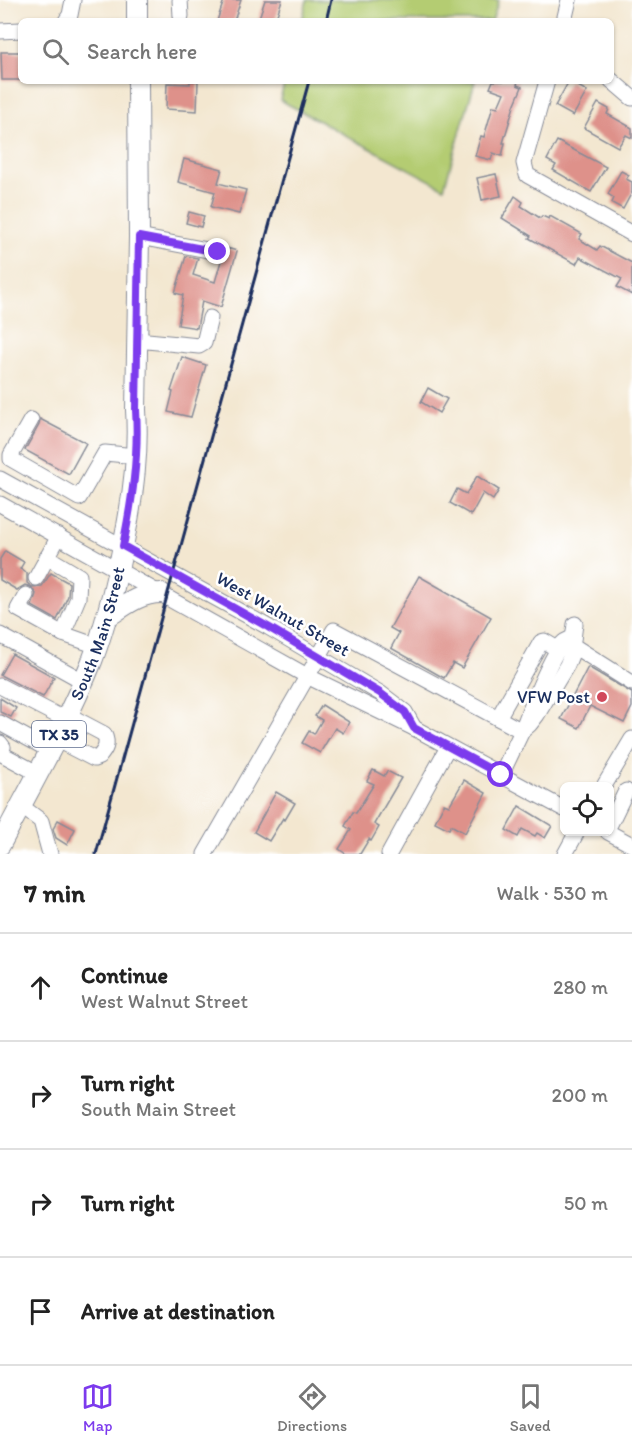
<!DOCTYPE html>
<meta charset="utf-8">
<style>
:root{--surface:#fff;--page:#f6f6f6;--text:#222;--muted:#767676;--line:#e0e0e0;--accent:#7c3aed}
body{margin:0;font-family:Itim,sans-serif;background:var(--page);color:var(--text)}
.controls{position:absolute;right:18px;bottom:18px;display:grid;overflow:hidden;border-radius:9px;box-shadow:0 2px 4px #0004}
.controls button{width:54px;height:54px;display:grid;place-items:center;padding:0;border:0;border-bottom:2px solid var(--line);background:var(--surface);color:var(--text);font:30px sans-serif}
.stop{position:absolute;width:18px;height:18px;margin:-14px;border:4px solid #7c3aed;border-radius:50%;background:#fff}
.stop.end{background:#7c3aed;border-color:#fff;box-shadow:0 2px 6px #0008}
.list{margin:0;padding:0;list-style:none}
h2{display:flex;justify-content:space-between;align-items:center;height:78px;margin:0;padding:0 24px;font-size:26px}
h2 small{font-size:20px;font-weight:400;color:var(--muted)}
.list li{display:grid;grid-template-columns:39px 1fr auto;gap:18px;align-items:center;box-sizing:border-box;height:108px;padding:0 24px;border-top:2px solid var(--line)}
.list b{display:block;font-size:22px;white-space:nowrap}
.list p{margin:0;font-size:20px;white-space:nowrap;color:var(--muted)}
.list em{font-size:20px;font-style:normal;color:var(--muted)}
.icon{flex:none;width:33px;height:33px;fill:none;stroke:currentColor;stroke-width:2;stroke-linecap:round;stroke-linejoin:round}
.map{position:relative;flex:none;width:632px;height:854px;overflow:hidden}
.search{position:absolute;background:var(--surface);box-shadow:0 2px 4px #0004;left:18px;right:18px;top:18px;height:66px;display:flex;align-items:center;gap:15px;box-sizing:border-box;padding:0 21px;border-radius:9px;color:var(--muted);font-size:22px}
.sheet{height:510px;background:var(--surface)}
nav{display:flex;justify-content:space-around;align-items:center;box-sizing:border-box;height:84px;border-top:2px solid var(--line);background:var(--surface);font-size:16px;color:var(--muted)}
nav a{display:grid;justify-items:center;gap:3px}
nav .on{color:var(--accent)}
.map>svg:first-child{display:block}
</style>
<div class="map">
<svg width="632" height="854" viewBox="0 0 632 854">
<rect width="100%" height="100%" fill="#fff"/>
<filter id="ink" filterUnits="userSpaceOnUse"><feTurbulence type="fractalNoise" baseFrequency=".0167" numOctaves="2"/><feDisplacementMap in="SourceGraphic" scale="12" xChannelSelector="R" yChannelSelector="G"/><feConvolveMatrix kernelMatrix="1 2 1 2 8 2 1 2 1" color-interpolation-filters="sRGB"/></filter>
<filter id="wash" filterUnits="userSpaceOnUse"><feTurbulence type="fractalNoise" baseFrequency=".008" numOctaves="4" result="noise"/><feDisplacementMap in="SourceGraphic" scale="24" xChannelSelector="R" yChannelSelector="G"/><feGaussianBlur stdDeviation="1.35" result="paint"/><feColorMatrix in="noise" values="0 0 0 0 0 0 0 0 0 0 0 0 0 0 0 0 0 1.4 0 .05"/><feComposite in="paint" operator="in"/></filter>
<g filter="url(#wash)">
<rect width="100%" height="100%" fill="#f3e7d0"/>
<!-- green -->
<g fill="#b4cc72" stroke="#687e68" stroke-width="1.5">
<polygon points="307,0 499,0 492,21 302,21"/>
<polygon points="285,81 475,81 444,188 280,100"/>
</g>
<g id="blocks">
<!-- building -->
<g fill="#de918a">
<polygon points="224,0 241,0 234,21 217,21"/>
<polygon points="265,0 282,0 275,21 258,21"/>
<polygon points="1,52 21,52 21,80 2,80"/>
<polygon points="190,81 198,81 197,111 166,109 167,83 190,84"/>
<polygon points="493,81 518,81 517,85 522,87 514,106 503,143 505,143 502,156 493,153 491,160 475,156 481,136 484,137 493,106 498,107 504,93 490,88"/>
<polygon points="569,81 587,91 573,116 555,106"/>
<polygon points="598,103 609,109 607,114 632,128 632,138 626,135 618,147 584,128"/>
<polygon points="557,141 606,167 591,192 553,170 556,165 547,160"/>
<polygon points="184,159 222,169 218,183 246,190 239,214 211,207 215,192 178,182"/>
<polygon points="621,171 629,175 626,179 632,182 632,192 623,209 612,203 614,198 608,194"/>
<polygon points="496,174 501,196 482,200 477,178"/>
<polygon points="515,196 523,202 521,206 540,218 542,216 549,219 550,216 582,234 579,239 597,250 600,246 632,263 632,295 617,287 622,279 580,257 576,264 529,238 531,236 502,218"/>
<polygon points="189,212 204,216 201,227 186,223"/>
<polygon points="227,248 237,251 221,307 202,301 197,328 178,325 183,295 175,293 186,256 198,258 193,275 215,282 221,261 227,254"/>
<polygon points="182,357 206,365 191,417 168,412 173,392 171,391"/>
<polygon points="428,388 447,399 439,413 421,402"/>
<polygon points="40,419 86,443 69,474 25,450 39,425"/>
<polygon points="477,476 499,490 493,500 483,493 471,515 450,503 457,489 466,494"/>
<polygon points="5,551 24,562 20,569 27,573 27,583 32,587 42,586 51,573 69,583 68,596 57,620 32,606 36,594 31,587 25,585 17,590 0,580 0,559"/>
<polygon points="419,576 491,617 462,668 453,663 444,678 391,648 399,633 390,628"/>
<polygon points="12,654 54,677 43,697 0,675"/>
<polygon points="588,667 632,693 632,707 624,723 590,706 579,728 561,719"/>
<polygon points="0,698 16,708 11,717 0,712"/>
<polygon points="322,705 349,722 343,733 335,728 320,753 302,743 309,731 314,734 322,720 315,716"/>
<polygon points="373,770 384,776 387,771 401,778 374,824 379,827 371,841 369,839 360,854 346,854 339,849 351,830 345,826 353,812 356,813 374,784 367,781"/>
<polygon points="464,780 486,793 465,833 451,825 449,829 435,822 444,804 449,806"/>
<polygon points="276,792 295,803 285,820 283,818 269,841 254,832"/>
<polygon points="519,806 552,826 545,838 537,833 535,836 522,829 518,837 506,830"/>
<polygon points="58,820 75,829 67,845 56,838 53,829"/>
</g>
</g>
</g>
<g filter="url(#ink)">
<use href="#blocks" fill-opacity="0" stroke="#878b97" stroke-width="1.5"/>
<g fill="none" stroke-linecap="round" stroke-linejoin="round">
<!-- minor casing -->
<g stroke="#878b97" stroke-width="17">
<g id="minor">
<polyline points="180,0 181,16"/>
<polyline points="66,21 70,15 73,0"/>
<polyline points="564,21 569,0"/>
<polyline points="0,31 21,30"/>
<polyline points="611,80 632,98"/>
<polyline points="547,81 524,163 527,175 632,234"/>
<polyline points="139,237 218,252"/>
<polyline points="137,340 199,346 204,343 210,318"/>
<polyline points="31,420 11,455 11,459 79,498 105,453 136,456"/>
<polyline points="0,479 268,627 380,693 405,712 414,728"/>
<polyline points="0,504 307,676 414,728 564,809"/>
<polyline points="47,557 79,576 78,598 63,634"/>
<polyline points="36,578 59,536"/>
<polyline points="26,595 18,609 63,634 97,646"/>
<polyline points="0,635 83,681"/>
<polyline points="572,645 632,683"/>
<polyline points="0,686 66,720"/>
<polyline points="498,718 541,642 544,641 559,650"/>
<polyline points="0,723 51,751"/>
<path d="M57,740L94,759L99,757C105,750 109,744 104,734L68,715"/>
<polyline points="0,743 3,747 0,753 39,774"/>
<polyline points="501,775 522,731 530,724 537,715 567,665 571,655 575,624"/>
<polyline points="604,786 632,739"/>
<polyline points="21,806 41,821 50,854"/>
<polyline points="610,824 626,791"/>
<polyline points="608,832 632,845"/>
<path d="M205,854L334,630L522,731C528,714 552,652 564,642C565,641 572,638 573,638"/>
<polyline points="389,854 448,747"/>
<polyline points="565,854 577,832"/>
</g>
</g>
<!-- major casing -->
<g stroke="#878b97" stroke-width="22">
<g id="major">
<polyline points="137,0 137,21"/>
<path d="M106,618C123,607 139,593 161,593"/>
<path id="s1" d="M0,845C32,784 66,725 92,661C107,622 116,582 124,541C133,498 139,454 136,410L139,237L138,81"/>
</g>
</g>
<!-- minor -->
<use href="#minor" stroke="#fff" stroke-width="15"/>
<!-- major -->
<use href="#major" stroke="#fff" stroke-width="20"/>
<!-- rail -->
<g stroke="#1b2f5e" stroke-width="3">
<polyline points="326,21 331,0"/>
<polyline points="96,854 309,81"/>
</g>
</g>
</g>
<g fill="none" stroke-linecap="round" stroke-linejoin="round" filter="url(#ink)">
<!-- route -->
<path stroke="#7c3aed" stroke-width="8" d="M218,252L139,237L136,410C139,456 132,501 123,546L268,627L380,693L405,712L414,728L501,775"/>
</g>
<!-- markers -->
<circle fill="#d1495b" stroke="#fff" stroke-width="2" cx="602" cy="697" r="6"/>
<g text-anchor="middle" dominant-baseline="central" stroke-width="5" stroke-linejoin="round" paint-order="stroke">
<!-- shield labels -->
<rect fill="#fff" stroke="#5f6d8e" stroke-width="1.5" x="32" y="721" width="54" height="26" rx="4.5"/>
<g font-size="16" font-weight="bold" fill="#1b2f5e">
<text x="59" y="734">TX 35</text>
</g>
<!-- street labels -->
<g font-size="18" fill="#1b2f5e" stroke="#fff">
<text transform="translate(283 614) rotate(30)">West Walnut Street</text>
<text stroke="none"><textPath href="#s1" startOffset="234">South Main Street</textPath></text>
</g>
<!-- poi labels -->
<g font-size="18" fill="#1b2f5e" stroke="#fff" text-anchor="end">
<text x="590" y="697">VFW Post</text>
</g>
</g>
</svg>
<div class="controls">
<button><svg class="icon" aria-label="locate" viewBox="0 0 24 24"><circle cx="12" cy="12" r="6"/><path d="M12 2v4M12 18v4M2 12h4M18 12h4"/></svg></button>
</div>
<div class="stop" style="left:501px;top:775px"></div>
<div class="stop end" style="left:218px;top:252px"></div>
<div class="search"><svg class="icon" aria-label="search" viewBox="0 0 24 24"><circle cx="10" cy="10" r="6"/><path d="M15 15l6 6"/></svg>Search here</div>
</div>
<section class="sheet">
<h2>7 min<small>Walk · 530 m</small></h2>
<ul class="list">
<li><svg class="icon" aria-label="ahead" viewBox="0 0 24 24"><path d="M12 20V5M6 11l6-6 6 6"/></svg><div><b>Continue</b><p>West Walnut Street</p></div><em>280 m</em></li>
<li><svg class="icon" aria-label="right" viewBox="0 0 24 24"><path d="M7 20v-9h11M14 6l5 5-5 5"/></svg><div><b>Turn right</b><p>South Main Street</p></div><em>200 m</em></li>
<li><svg class="icon" aria-label="right" viewBox="0 0 24 24"><path d="M7 20v-9h11M14 6l5 5-5 5"/></svg><div><b>Turn right</b></div><em>50 m</em></li>
<li><svg class="icon" aria-label="arrive" viewBox="0 0 24 24"><path d="M6 21V4h12l-3 4 3 4H6"/></svg><div><b>Arrive at destination</b></div></li>
</ul>
</section>
<nav>
<a class="on"><svg class="icon" aria-label="map" viewBox="0 0 24 24"><path d="M3 6l6-2 6 2 6-2v14l-6 2-6-2-6 2zM9 4v14M15 6v14"/></svg>Map</a>
<a><svg class="icon" aria-label="directions" viewBox="0 0 24 24"><path d="M12 3l9 9-9 9-9-9zM9 14v-3h6M13 9l2 2-2 2"/></svg>Directions</a>
<a><svg class="icon" aria-label="saved" viewBox="0 0 24 24"><path d="M7 4h10v16l-5-4-5 4z"/></svg>Saved</a>
</nav>
